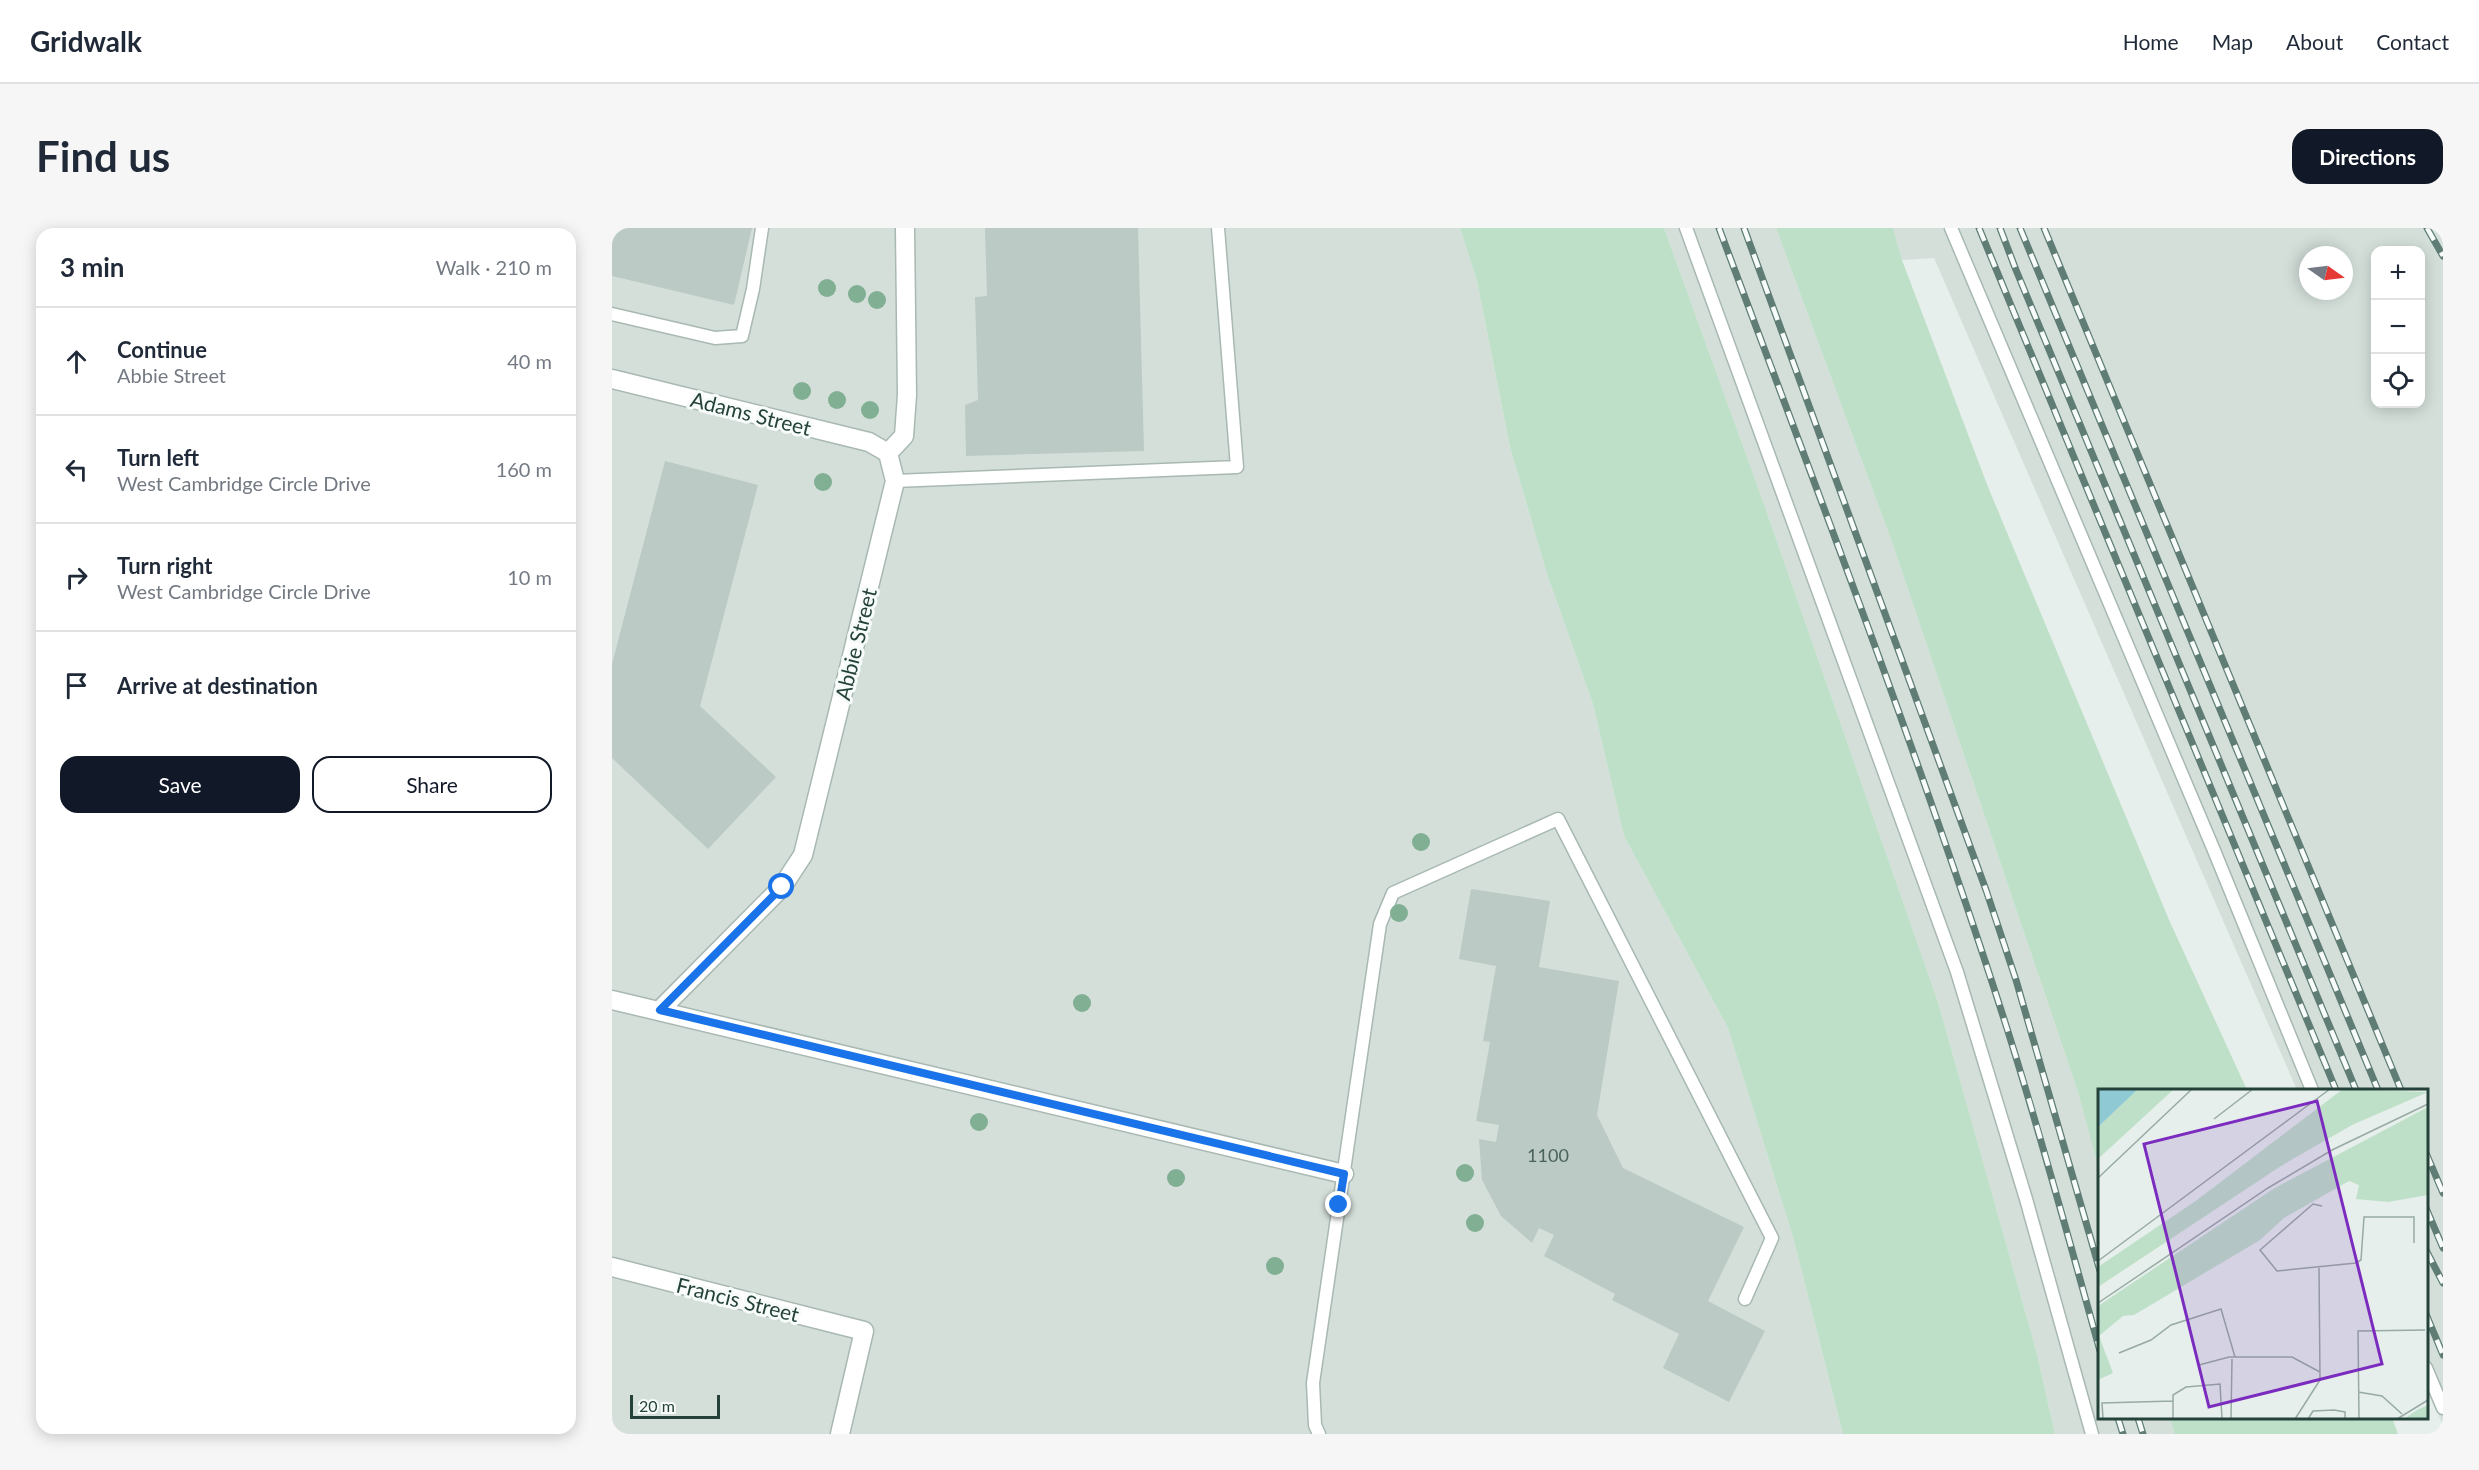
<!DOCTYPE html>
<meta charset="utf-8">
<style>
:root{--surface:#fff;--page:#f6f6f7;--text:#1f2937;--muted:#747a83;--line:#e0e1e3;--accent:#111827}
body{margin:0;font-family:Lato,sans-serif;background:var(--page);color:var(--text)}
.controls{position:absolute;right:18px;top:18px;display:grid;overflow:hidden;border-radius:12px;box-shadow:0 3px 15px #0003}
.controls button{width:54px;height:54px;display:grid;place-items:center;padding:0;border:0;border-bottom:2px solid var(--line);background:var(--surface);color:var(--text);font:30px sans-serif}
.compass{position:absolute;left:1687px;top:18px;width:54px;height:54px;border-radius:50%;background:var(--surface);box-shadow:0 3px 15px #0003;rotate:104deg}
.scale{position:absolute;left:18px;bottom:15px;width:90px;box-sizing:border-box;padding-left:6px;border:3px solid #24423a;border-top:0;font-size:16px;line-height:21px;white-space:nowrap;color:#24423a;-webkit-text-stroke:4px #f7fbf9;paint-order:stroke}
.stop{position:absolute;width:18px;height:18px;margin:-14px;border:4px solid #1a73e8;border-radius:50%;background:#fff}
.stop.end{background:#1a73e8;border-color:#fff;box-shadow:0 2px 6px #0008}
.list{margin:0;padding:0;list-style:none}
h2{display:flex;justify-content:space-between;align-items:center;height:78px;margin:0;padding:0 24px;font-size:26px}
h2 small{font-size:20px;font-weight:400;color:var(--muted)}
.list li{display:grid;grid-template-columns:39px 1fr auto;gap:18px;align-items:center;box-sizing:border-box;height:108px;padding:0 24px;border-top:2px solid var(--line)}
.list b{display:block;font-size:22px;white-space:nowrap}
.list p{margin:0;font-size:20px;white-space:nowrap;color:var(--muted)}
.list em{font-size:20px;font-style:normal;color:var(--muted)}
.actions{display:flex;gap:12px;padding:18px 24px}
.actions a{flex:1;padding:14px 0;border:2px solid var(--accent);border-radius:18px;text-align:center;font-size:21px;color:var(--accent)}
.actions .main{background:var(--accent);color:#fff}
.icon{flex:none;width:33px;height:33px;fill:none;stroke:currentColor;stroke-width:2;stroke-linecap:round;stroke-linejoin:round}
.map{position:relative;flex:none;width:1831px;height:1206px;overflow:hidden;border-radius:18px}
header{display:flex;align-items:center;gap:36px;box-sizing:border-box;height:84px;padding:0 30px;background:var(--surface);border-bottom:2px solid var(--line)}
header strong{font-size:28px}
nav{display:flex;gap:33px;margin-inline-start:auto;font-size:21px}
.intro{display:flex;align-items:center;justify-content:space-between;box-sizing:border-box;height:144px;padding:0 36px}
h1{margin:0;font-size:42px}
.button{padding:15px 27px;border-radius:18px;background:var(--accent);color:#fff;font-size:21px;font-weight:700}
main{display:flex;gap:36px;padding:0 36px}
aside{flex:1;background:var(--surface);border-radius:18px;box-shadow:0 3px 15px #0003}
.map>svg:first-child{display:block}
</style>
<header>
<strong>Gridwalk</strong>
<nav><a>Home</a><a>Map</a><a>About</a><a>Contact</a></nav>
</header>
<div class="intro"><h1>Find us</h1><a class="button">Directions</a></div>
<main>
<aside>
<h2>3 min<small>Walk · 210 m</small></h2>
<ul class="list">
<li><svg class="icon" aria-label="ahead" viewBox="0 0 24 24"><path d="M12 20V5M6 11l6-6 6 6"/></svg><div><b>Continue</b><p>Abbie Street</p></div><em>40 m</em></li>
<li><svg class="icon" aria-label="left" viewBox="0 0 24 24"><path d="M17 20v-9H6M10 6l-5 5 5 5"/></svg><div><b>Turn left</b><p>West Cambridge Circle Drive</p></div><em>160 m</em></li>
<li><svg class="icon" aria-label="right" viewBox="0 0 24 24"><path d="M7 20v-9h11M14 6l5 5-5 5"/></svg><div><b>Turn right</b><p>West Cambridge Circle Drive</p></div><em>10 m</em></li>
<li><svg class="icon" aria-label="arrive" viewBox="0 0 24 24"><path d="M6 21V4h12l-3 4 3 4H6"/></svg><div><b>Arrive at destination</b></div></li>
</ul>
<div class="actions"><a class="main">Save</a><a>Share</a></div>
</aside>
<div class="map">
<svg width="1831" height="1206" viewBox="0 0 1831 1206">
<rect width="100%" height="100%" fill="#e6efeb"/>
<!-- built -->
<g fill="#d4dfda" fill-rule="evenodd">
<polygon points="0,0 848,0 865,53 898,219 935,346 981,476 1012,608 1116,800 1181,1009 1231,1206 0,1206"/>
<polygon points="1052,0 1164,0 1281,317 1466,864 1487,938 1488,1190 1560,1190 1564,1206 1443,1206 1424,1122 1326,774 1148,265"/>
<path d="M1281,0H1831V1197L1814,1159V862H1685L1322,30L1290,32ZM1764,22H1808V176H1764ZM1696,27H1732V63H1696Z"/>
</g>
<!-- green -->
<g fill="#bfe0c8">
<polygon points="848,0 1052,0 1148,265 1326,774 1424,1122 1443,1206 1231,1206 1181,1009 1116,800 1012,608 981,476 935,346 898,219 865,53"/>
<polygon points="1164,0 1281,0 1290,32 1376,259 1558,694 1635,862 1488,862 1487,941 1466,864 1281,317"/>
<polygon points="1558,1190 1780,1190 1786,1206 1563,1206"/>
</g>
<!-- building -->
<g fill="#bbcac4">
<polygon points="0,0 140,0 122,77 0,48"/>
<polygon points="373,0 526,0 532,223 354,228 353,177 366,172 363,69 375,68"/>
<polygon points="53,233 146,257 88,478 164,549 96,621 0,530 0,436"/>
<polygon points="859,661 938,673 927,739 1007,753 985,887 1011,940 1132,999 1096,1073 1153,1103 1117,1174 1051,1140 1067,1106 1000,1072 1003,1066 932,1028 942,1007 927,1000 920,1015 889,988 870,952 867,911 884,914 887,897 864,893 878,814 871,813 884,738 847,731"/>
</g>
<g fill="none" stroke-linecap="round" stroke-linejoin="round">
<!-- lane casing -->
<g stroke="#a8b8b2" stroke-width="15">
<g id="lane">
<polyline points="1074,0 1345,744 1414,971 1480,1206"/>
<polyline points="1339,0 1601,620 1700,862"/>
<polyline points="0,86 103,110 130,108 141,61 150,0"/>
<polyline points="283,253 625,239 606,0"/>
<polyline points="1814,1140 1831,1180"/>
<polyline points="707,1206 703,1197 701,1155 768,696 781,665 946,591 1160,1010 1133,1071"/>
</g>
</g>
<!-- street casing -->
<g stroke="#a8b8b2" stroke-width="21">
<g id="street">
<polyline points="0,151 257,214 276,225"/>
<polyline points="0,772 732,946"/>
<polyline points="48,782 170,659 191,627 283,253 276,225 292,208 295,167 293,1"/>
<polyline points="0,1039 252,1103 228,1206"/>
</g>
</g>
<!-- lane -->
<use href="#lane" stroke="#fff" stroke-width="12"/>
<!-- street -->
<use href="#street" stroke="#fff" stroke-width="18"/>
<!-- rail casing -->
<g stroke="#5f7d75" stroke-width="7">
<g id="rail">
<path d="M1107,0C1205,262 1306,524 1392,791C1427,900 1457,1012 1488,1123"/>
<polyline points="1132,0 1374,662 1404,752 1488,1043"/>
<polyline points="1367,0 1724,862"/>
<polyline points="1388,0 1404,42 1744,862"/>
<polyline points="1408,0 1766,862"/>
<polyline points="1432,0 1789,862"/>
<polyline points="1815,0 1831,28"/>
<polyline points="1814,925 1831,965"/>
<polyline points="1814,980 1831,1020"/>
<polyline points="1814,1022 1831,1055"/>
<polyline points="1814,1086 1831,1127"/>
<polyline points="1506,1190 1511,1206"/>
<polyline points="1526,1190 1531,1206"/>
</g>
</g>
<!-- rail -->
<use href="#rail" stroke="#f7fbf9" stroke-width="4.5" stroke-dasharray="14" stroke-linecap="butt"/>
</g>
<!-- trees -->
<g fill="#80af93">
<circle cx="215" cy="60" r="9"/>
<circle cx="245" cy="66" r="9"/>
<circle cx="265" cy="72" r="9"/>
<circle cx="190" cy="163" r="9"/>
<circle cx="225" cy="172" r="9"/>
<circle cx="258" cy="182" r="9"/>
<circle cx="211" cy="254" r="9"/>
<circle cx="809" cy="614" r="9"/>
<circle cx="787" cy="685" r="9"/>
<circle cx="470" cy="775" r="9"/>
<circle cx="367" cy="894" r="9"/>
<circle cx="853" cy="945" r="9"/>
<circle cx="564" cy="950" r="9"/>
<circle cx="863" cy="995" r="9"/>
<circle cx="663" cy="1038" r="9"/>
</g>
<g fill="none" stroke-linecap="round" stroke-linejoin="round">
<!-- route -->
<polyline stroke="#1a73e8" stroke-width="8" points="170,659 48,782 732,946 727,977"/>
</g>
<g text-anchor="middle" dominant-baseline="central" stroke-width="6" stroke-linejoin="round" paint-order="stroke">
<!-- number labels -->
<g font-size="18" fill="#4a645c">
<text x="936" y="927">1100</text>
</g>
<!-- street labels -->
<g font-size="21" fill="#24423a" stroke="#f7fbf9">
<text transform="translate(139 185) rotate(14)">Adams Street</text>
<text transform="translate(243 416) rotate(-76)">Abbie Street</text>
<text transform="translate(126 1071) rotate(14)">Francis Street</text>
</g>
</g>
<!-- overview -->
<g transform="translate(1486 861)">
<rect width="330" height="330" fill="#e6efeb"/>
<path d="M40,0H76L0,70V38ZM245,0L330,3L254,36L183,77L0,198V178L99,111ZM330,18V106L290,113L258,110L261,96L251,92L214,113L186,129L162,151L36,226L25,227L1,247L15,284L0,291V217L175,100ZM330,316V330H306L319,321Z" fill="#bfe0c8"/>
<path d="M0,0H40L0,38Z" fill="#8ec9d4"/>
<path fill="none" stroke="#98aaa4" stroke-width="1.5" d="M116,30L155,0M0,89L94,0M224,117L215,115L162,161L179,182L258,174L263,171L266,128H316V154M0,172L232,0M0,214L170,99L234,61L330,15M21,264L53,251L73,236L123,220L137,268M101,276L131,268H194L222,283M260,303L284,307L304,325M5,330L4,314L75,312M75,330V306L88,298L122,295L124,330M133,330L134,270M197,330L222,291L221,179M210,330L215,322L236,321L247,323V330M261,330L260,242L327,241M299,330L330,311"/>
<path fill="#7b2cbf" fill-opacity="0.15" stroke="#7b2cbf" stroke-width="3" d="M219,12L284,275L111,318L46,55Z"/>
<rect width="330" height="330" fill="none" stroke="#24423a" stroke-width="3"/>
</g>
</svg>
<div class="controls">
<button>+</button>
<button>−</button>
<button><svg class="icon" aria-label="locate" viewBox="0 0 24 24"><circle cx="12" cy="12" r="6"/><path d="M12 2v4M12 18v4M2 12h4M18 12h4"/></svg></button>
</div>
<svg class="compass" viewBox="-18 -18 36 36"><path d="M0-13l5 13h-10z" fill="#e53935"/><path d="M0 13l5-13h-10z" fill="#747a83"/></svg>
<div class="scale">20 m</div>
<div class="stop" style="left:170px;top:659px"></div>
<div class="stop end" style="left:727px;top:977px"></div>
</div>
</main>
